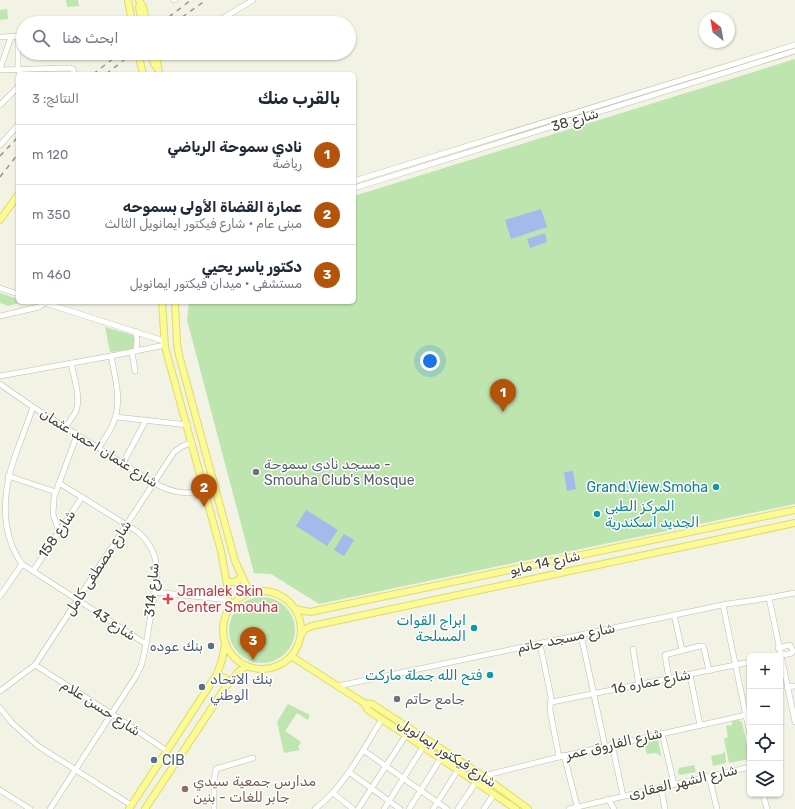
<!DOCTYPE html>
<html lang="ar">
<meta charset="utf-8">
<style>
:root{--surface:#fff;--page:#f6f6f7;--text:#1f2937;--muted:#747a83;--line:#e0e1e3;--accent:#b45309}
body{margin:0;font-family:Rubik,"Noto Naskh Arabic",sans-serif;background:var(--page);color:var(--text);direction:rtl}
.controls{position:absolute;right:12px;bottom:12px;display:grid;overflow:hidden;border-radius:6px;box-shadow:0 1px 3px #0004}
.controls button{width:36px;height:36px;display:grid;place-items:center;padding:0;border:0;border-bottom:1px solid var(--line);background:var(--surface);color:var(--text);font:20px sans-serif}
.compass{position:absolute;left:699px;top:12px;width:36px;height:36px;border-radius:50%;background:var(--surface);box-shadow:0 1px 3px #0004;rotate:329deg}
.you{position:absolute;left:430px;top:361px;width:14px;height:14px;margin:-10px;border:3px solid #fff;border-radius:50%;background:#1a73e8;box-shadow:0 0 0 6px #1a73e833}
.badge{display:grid;place-items:center;width:26px;height:26px;border-radius:50%;background:var(--accent);color:#fff;font-size:13px;font-weight:700}
.pin{position:absolute;translate:-50% -33px;filter:drop-shadow(0 1px 2px #0008)}
.pin::after{content:'';position:absolute;top:21px;width:14px;height:12px;background:inherit;clip-path:polygon(0 0,100% 0,50% 100%)}
.list{margin:0;padding:0;list-style:none}
h2{display:flex;justify-content:space-between;align-items:center;height:52px;margin:0;padding:0 16px;font-size:17px}
h2 small{font-size:13px;font-weight:400;color:var(--muted)}
.list li{display:grid;grid-template-columns:26px 1fr auto;gap:12px;align-items:center;box-sizing:border-box;height:60px;padding:0 16px;border-top:1px solid var(--line)}
.list b{display:block;font-size:15px;white-space:nowrap}
.list p{margin:0;font-size:13px;white-space:nowrap;color:var(--muted)}
.list em{font-size:13px;font-style:normal;color:var(--muted)}
.icon{flex:none;width:22px;height:22px;fill:none;stroke:currentColor;stroke-width:2;stroke-linecap:round;stroke-linejoin:round}
.map{position:relative;flex:none;width:795px;height:809px;overflow:hidden;direction:ltr}
.search{position:absolute;background:var(--surface);box-shadow:0 1px 3px #0004;left:16px;top:16px;width:340px;height:44px;display:flex;align-items:center;gap:10px;box-sizing:border-box;padding:0 14px;border-radius:22px;color:var(--muted);font-size:15px}
.panel{position:absolute;background:var(--surface);box-shadow:0 1px 3px #0004;left:16px;top:72px;width:340px;height:232px;border-radius:6px;direction:rtl}
.map>svg:first-child{display:block}
</style>
<div class="map">
<svg width="795" height="809" viewBox="0 0 795 809">
<rect width="100%" height="100%" fill="#f2f2e5"/>
<!-- green -->
<g fill="#bee5af">
<polygon points="66,0 78,0 79,6 67,7"/>
<polygon points="7,9 8,19 0,20 0,10"/>
<polygon points="795,59 795,504 319,604 271,574 254,573 187,320 189,302 354,302 354,196"/>
<polygon points="0,293 18,299 18,302 24,302 8,306 0,303"/>
<polygon points="105,327 133,335 135,344 133,349 110,352"/>
<circle cx="262" cy="630" r="33"/>
<polygon points="288,704 310,715 308,720 297,713 285,731 301,742 298,747 300,750 284,753 277,722"/>
<polygon points="738,720 742,722 750,759 729,763 724,739 728,737 726,726 732,725 732,721"/>
<polygon points="658,739 661,756 656,753 647,754 643,742"/>
<polygon points="725,751 726,763 713,766 711,756 722,754"/>
<polygon points="694,765 696,772 679,775 678,772 679,768"/>
</g>
<!-- water -->
<g fill="#a3baed">
<polygon points="541,209 547,227 511,239 505,220"/>
<polygon points="545,233 547,242 530,248 527,239"/>
<polygon points="573,471 576,489 567,491 564,472"/>
<polygon points="306,510 338,530 327,546 296,526"/>
<polygon points="344,534 354,540 344,556 334,550"/>
</g>
<g fill="none" stroke-linecap="round" stroke-linejoin="round">
<!-- minor casing -->
<g stroke="#bdbca8" stroke-width="6">
<g id="minor">
<polyline points="174,0 175,0"/>
<polyline points="215,23 253,0"/>
<polyline points="0,37 23,36"/>
<polyline points="18,37 18,70 20,74"/>
<polyline points="157,57 164,53"/>
<polyline points="0,69 11,37"/>
<polyline points="0,70 69,68 73,69 74,74"/>
<polyline points="0,105 18,87"/>
<polyline points="0,145 18,125"/>
<polyline points="354,181 795,45"/>
<polyline points="354,188 795,51"/>
<polyline points="0,288 18,294"/>
<polyline points="42,302 164,341"/>
<polyline points="0,316 39,307 45,303"/>
<polyline points="135,331 137,339 136,351"/>
<polyline points="132,352 135,371"/>
<polyline points="0,376 111,356 165,345"/>
<path d="M0,384L33,407L154,483C171,492 186,496 205,490"/>
<path d="M33,407C27,424 21,440 15,456C2,493 0,533 22,564L146,644"/>
<polyline points="116,417 188,425"/>
<path d="M65,427C69,422 73,417 76,411C81,397 74,378 71,363"/>
<path d="M99,448C104,439 111,431 114,421C122,400 115,377 111,356"/>
<polyline points="123,463 146,420"/>
<polyline points="8,476 56,492"/>
<polyline points="59,532 53,514 54,497 77,435"/>
<polyline points="33,571 82,497"/>
<polyline points="155,592 229,600"/>
<polyline points="0,596 22,564"/>
<polyline points="769,598 795,722"/>
<polyline points="723,605 750,735"/>
<polyline points="674,615 682,650"/>
<polyline points="581,635 605,746"/>
<polyline points="540,644 551,697 550,710 559,757"/>
<polyline points="778,648 790,645 793,651 792,653 779,656"/>
<polyline points="633,649 639,685"/>
<polyline points="35,665 112,714 167,751"/>
<polyline points="690,675 700,725"/>
<polyline points="669,679 665,655 700,646 703,646 704,648 709,671"/>
<polyline points="338,686 727,604 756,600 795,593"/>
<polyline points="787,687 795,686"/>
<polyline points="0,691 35,665 174,452 181,447 192,442"/>
<polyline points="552,702 750,662"/>
<polyline points="0,708 12,723 38,746 131,805"/>
<polyline points="662,733 674,784"/>
<polyline points="612,744 623,796"/>
<polyline points="363,750 447,809"/>
<polyline points="564,755 577,806"/>
<polyline points="349,772 400,809"/>
<polyline points="483,776 559,757 746,715"/>
<polyline points="709,776 717,809"/>
<polyline points="661,787 665,809"/>
<polyline points="0,790 30,809"/>
<polyline points="333,793 353,809"/>
<polyline points="763,794 767,809"/>
<polyline points="608,799 614,809"/>
<path d="M50,809L136,676L141,666C145,653 147,639 149,626C152,606 160,577 155,558C152,547 146,539 138,532L59,483"/>
<polyline points="214,809 214,781 216,769 253,758"/>
<path d="M315,809C345,786 362,751 382,719"/>
<polyline points="358,809 406,735"/>
<polyline points="384,809 423,747"/>
<polyline points="409,809 441,758"/>
<polyline points="433,809 458,770"/>
<polyline points="458,809 476,782"/>
<polyline points="484,809 494,794"/>
<polyline points="569,809 750,767"/>
</g>
</g>
<!-- major casing -->
<g stroke="#dfdc66" stroke-width="8">
<g id="major">
<polyline points="128,0 132,23"/>
<polyline points="139,0 143,7 146,20"/>
<polyline points="140,2 139,8 142,22"/>
<polyline points="150,53 154,64 158,69"/>
<polyline points="156,53 159,74"/>
<polyline points="139,57 143,74"/>
<polyline points="0,220 18,195"/>
<polyline points="162,302 165,347 221,551 228,590 228,610"/>
<polyline points="175,302 177,344 179,355 235,561 246,585 252,592"/>
<polyline points="227,582 235,582 242,577"/>
<circle cx="262" cy="630" r="39"/>
<polyline points="295,609 310,612 795,510"/>
<polyline points="301,635 305,629 312,626 795,523"/>
<polyline points="291,656 364,703 372,704 483,776 528,809"/>
<path d="M215,678C222,674 228,678 227,685"/>
<polyline points="364,703 368,710 516,809"/>
<polyline points="129,809 217,674 222,660 225,644"/>
<polyline points="145,809 227,685 239,671 247,666"/>
</g>
</g>
<!-- minor -->
<use href="#minor" stroke="#fff" stroke-width="5"/>
<!-- major -->
<use href="#major" stroke="#fbfa96" stroke-width="6"/>
<!-- rail -->
<g stroke="#959595" stroke-width="1.5" stroke-dasharray="5 5" stroke-linecap="butt">
<polyline points="161,23 191,0"/>
<polyline points="174,23 206,0"/>
<polyline points="93,74 121,53"/>
<polyline points="106,74 133,53"/>
<polyline points="0,156 18,137"/>
<polyline points="0,177 18,154"/>
</g>
</g>
<!-- markers -->
<g fill="#6b7280" stroke="#fff" stroke-width="1.5">
<circle cx="256" cy="472" r="4"/>
<circle cx="397" cy="699" r="4"/>
</g>
<g fill="#0f9aa8" stroke="#fff" stroke-width="1.5">
<circle cx="716" cy="487" r="4"/>
<circle cx="597" cy="514" r="4"/>
<circle cx="474" cy="628" r="4"/>
<circle cx="490" cy="675" r="4"/>
</g>
<path fill="#e0444e" stroke="#fff" stroke-width="1.5" d="M166 593h4v4h4v4h-4v4h-4v-4h-4v-4h4z"/>
<g fill="#5c6f8a" stroke="#fff" stroke-width="1.5">
<circle cx="211" cy="646" r="4"/>
<circle cx="202" cy="687" r="4"/>
<circle cx="154" cy="760" r="4"/>
</g>
<circle fill="#8d6e63" stroke="#fff" stroke-width="1.5" cx="185" cy="789" r="4"/>
<g text-anchor="middle" dominant-baseline="central" stroke-width="3" stroke-linejoin="round" paint-order="stroke">
<!-- street labels -->
<g font-size="14" fill="#444335" stroke="#fff">
<text transform="translate(575 120) rotate(-17)">شارع 38</text>
<text transform="translate(99 448) rotate(32)">شارع عثمان احمد عثمان</text>
<text transform="translate(57 534) rotate(-56)">شارع 158</text>
<text transform="translate(545 563) rotate(-12)">شارع 14 مايو</text>
<text transform="translate(98 568) rotate(-57)">شارع مصطفى كامل</text>
<text transform="translate(152 590) rotate(-85)">شارع 314</text>
<text transform="translate(114 624) rotate(33)">شارع 43</text>
<text transform="translate(566 638) rotate(-12)">شارع مسجد حاتم</text>
<text transform="translate(651 682) rotate(-11)">شارع عماره 16</text>
<text transform="translate(101 708) rotate(33)">شارع حسن علام</text>
<text transform="translate(614 744) rotate(-13)">شارع الفاروق عمر</text>
<text transform="translate(447 753) rotate(33)">شارع فيكتور ايمانويل</text>
<text transform="translate(683 782) rotate(-13)">شارع الشهر العقارى</text>
</g>
<!-- worship labels -->
<g font-size="14" fill="#5b616d" stroke="#fff" text-anchor="start">
<text x="264" y="464">مسجد نادى سموحة -<tspan x="264" dy="16">Smouha Club's Mosque</tspan></text>
<text x="405" y="699">جامع حاتم</text>
</g>
<!-- culture labels -->
<g font-size="14" fill="#0d838f" stroke="#fff" text-anchor="end">
<text x="708" y="487">Grand.View.Smoha</text>
<text x="605" y="506" text-anchor="start">المركز الطبى<tspan x="605" dy="16">الجديد اسكندرية</tspan></text>
<text x="466" y="620">ابراج القوات<tspan x="466" dy="16">المسلحة</tspan></text>
<text x="482" y="675">فتح الله جملة ماركت</text>
</g>
<!-- health labels -->
<g font-size="14" fill="#be3a42" stroke="#fff" text-anchor="start">
<text x="177" y="591">Jamalek Skin<tspan x="177" dy="16">Center Smouha</tspan></text>
</g>
<!-- service labels -->
<g font-size="14" fill="#4e5e75" stroke="#fff" text-anchor="start">
<text x="203" y="646" text-anchor="end">بنك عوده</text>
<text x="210" y="679">بنك الاتحاد<tspan x="210" dy="16">الوطني</tspan></text>
<text x="162" y="760">CIB</text>
</g>
<!-- education labels -->
<g font-size="14" fill="#785e54" stroke="#fff" text-anchor="start">
<text x="193" y="781">مدارس جمعية سيدي<tspan x="193" dy="16">جابر للغات - بنين</tspan></text>
</g>
</g>
</svg>
<div class="controls">
<button>+</button>
<button>−</button>
<button><svg class="icon" aria-label="locate" viewBox="0 0 24 24"><circle cx="12" cy="12" r="6"/><path d="M12 2v4M12 18v4M2 12h4M18 12h4"/></svg></button>
<button><svg class="icon" aria-label="layers" viewBox="0 0 24 24"><path d="M12 4l9 5-9 5-9-5zM3 14l9 5 9-5"/></svg></button>
</div>
<svg class="compass" viewBox="-18 -18 36 36"><path d="M0-13l5 13h-10z" fill="#e53935"/><path d="M0 13l5-13h-10z" fill="#747a83"/></svg>
<div class="you"></div>
<div class="pin badge" style="left:503px;top:412px">1</div>
<div class="pin badge" style="left:204px;top:507px">2</div>
<div class="pin badge" style="left:253px;top:660px">3</div>
<div class="search"><svg class="icon" aria-label="search" viewBox="0 0 24 24"><circle cx="10" cy="10" r="6"/><path d="M15 15l6 6"/></svg>ابحث هنا</div>
<section class="panel">
<h2>بالقرب منك<small>النتائج: 3</small></h2>
<ul class="list">
<li><span class="badge">1</span><div><b>نادي سموحة الرياضي</b><p>رياضة</p></div><em>120 m</em></li>
<li><span class="badge">2</span><div><b>عمارة القضاة الأولى بسموحه</b><p>مبنى عام · شارع فيكتور ايمانويل الثالث</p></div><em>350 m</em></li>
<li><span class="badge">3</span><div><b>دكتور ياسر يحيي</b><p>مستشفى · ميدان فيكتور ايمانويل</p></div><em>460 m</em></li>
</ul>
</section>
</div>
